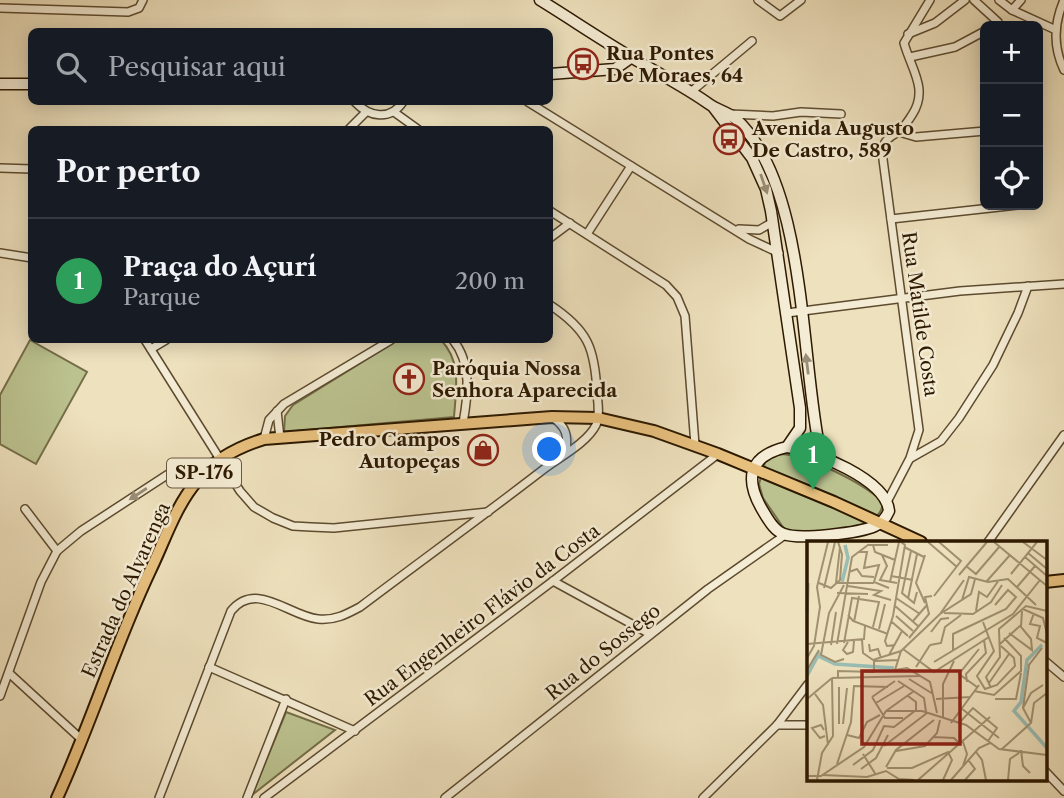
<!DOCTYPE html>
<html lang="pt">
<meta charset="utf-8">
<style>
:root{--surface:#171b24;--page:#20242c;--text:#f1f3f6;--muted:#9ea1a6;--line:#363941;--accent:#b45309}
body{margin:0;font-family:"Libre Caslon Text",serif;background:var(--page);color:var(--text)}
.controls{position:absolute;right:21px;top:21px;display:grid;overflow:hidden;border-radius:10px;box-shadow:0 4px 18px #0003}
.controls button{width:63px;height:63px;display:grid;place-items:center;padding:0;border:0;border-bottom:2px solid var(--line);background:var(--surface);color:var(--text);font:35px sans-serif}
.you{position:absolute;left:550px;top:450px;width:24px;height:24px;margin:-18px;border:5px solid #fff;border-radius:50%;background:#1a73e8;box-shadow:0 0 0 10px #1a73e833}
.badge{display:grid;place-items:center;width:46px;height:46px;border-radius:50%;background:var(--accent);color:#fff;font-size:23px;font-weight:700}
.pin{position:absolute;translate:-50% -58px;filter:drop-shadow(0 2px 4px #0008)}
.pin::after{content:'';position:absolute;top:37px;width:24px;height:21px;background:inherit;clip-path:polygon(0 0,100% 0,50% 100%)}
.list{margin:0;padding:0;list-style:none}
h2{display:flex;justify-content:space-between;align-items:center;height:91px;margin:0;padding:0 28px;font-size:30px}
h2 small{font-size:23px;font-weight:400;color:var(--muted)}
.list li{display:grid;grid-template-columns:46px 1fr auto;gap:21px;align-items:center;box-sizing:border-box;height:126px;padding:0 28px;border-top:2px solid var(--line)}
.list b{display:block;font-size:26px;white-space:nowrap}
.list p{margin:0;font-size:23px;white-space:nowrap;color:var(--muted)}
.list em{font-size:23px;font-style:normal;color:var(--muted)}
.icon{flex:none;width:38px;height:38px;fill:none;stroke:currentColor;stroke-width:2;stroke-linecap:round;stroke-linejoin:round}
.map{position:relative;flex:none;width:1064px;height:798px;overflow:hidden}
.search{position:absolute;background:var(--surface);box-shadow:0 4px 18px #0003;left:28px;top:28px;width:525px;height:77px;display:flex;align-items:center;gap:18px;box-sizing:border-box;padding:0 24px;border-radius:10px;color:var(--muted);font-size:26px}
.panel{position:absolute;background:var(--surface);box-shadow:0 4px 18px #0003;left:28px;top:126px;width:525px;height:217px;border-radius:10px}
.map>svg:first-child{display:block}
</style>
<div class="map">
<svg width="1064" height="798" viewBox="0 0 1064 798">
<rect width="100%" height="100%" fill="#eee1bd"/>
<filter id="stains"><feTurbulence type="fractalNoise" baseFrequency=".00286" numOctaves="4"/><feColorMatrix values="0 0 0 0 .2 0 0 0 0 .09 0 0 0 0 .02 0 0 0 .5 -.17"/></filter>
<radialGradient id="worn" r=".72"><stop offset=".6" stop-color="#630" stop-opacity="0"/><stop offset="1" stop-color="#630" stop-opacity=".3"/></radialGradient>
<!-- green -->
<g fill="#bbc28f" stroke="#746e48" stroke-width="2">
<polygon points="30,340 87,372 36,464 0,444 0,395"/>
<path d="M398,340H441C462,362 456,389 454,417L284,432L285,416L293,405Z"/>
<path d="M781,454C809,456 862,482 883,502C882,535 811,531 787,533L763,498L759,484L766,459Z"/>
<polygon points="286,712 335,730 252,795"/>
</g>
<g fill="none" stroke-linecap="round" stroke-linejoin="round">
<!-- street casing -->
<g stroke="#5d4b2f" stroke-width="10">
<g id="street">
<polyline points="758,0 780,16 801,0"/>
<polyline points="974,0 998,22 992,26"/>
<polyline points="999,0 1012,10 1021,0"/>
<path d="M1064,0C1054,23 1053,47 1064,70"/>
<polyline points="0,8 128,12 139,8 143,0"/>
<polyline points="1012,10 1056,30"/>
<polyline points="908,34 935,23 965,0"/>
<polyline points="910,57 955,47 985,31"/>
<polyline points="692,91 752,41"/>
<path d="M355,102C369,117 390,121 403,102"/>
<polyline points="528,102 749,239 779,253"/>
<polyline points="394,112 419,130"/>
<polyline points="730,114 773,116 801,112 841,114"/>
<polyline points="348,130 366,112"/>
<polyline points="899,132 916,137 985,131"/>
<polyline points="0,168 32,169"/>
<polyline points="550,211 666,285 677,297 685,316 695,445"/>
<polyline points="891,219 1018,205"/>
<polyline points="739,229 759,230 773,222"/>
<polyline points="587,234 631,166"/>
<polyline points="550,238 570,223"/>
<polyline points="0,253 32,258"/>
<polyline points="787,313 960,291 1064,284"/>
<polyline points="145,340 240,491 254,507 273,518 293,526 311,527 334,528 488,512"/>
<path d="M453,340C472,363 468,396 463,423"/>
<polyline points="151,349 166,340"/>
<polyline points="277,411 280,438"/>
<path d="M552,417C567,427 568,436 566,452"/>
<polyline points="264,439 269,420 284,404 391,340"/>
<polyline points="911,458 941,441 959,418 993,365 1018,313 1028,286"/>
<path d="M887,502L910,458L919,430L882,152C884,139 889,138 898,132C904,128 908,121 912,115C929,89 911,69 904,43L930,0"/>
<polyline points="25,509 57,551"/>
<polyline points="988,542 1064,435"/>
<polyline points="553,581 650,634"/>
<polyline points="1045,661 1064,677"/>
<polyline points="209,667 355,731"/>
<polyline points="9,673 81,739"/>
<polyline points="0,696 41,582 57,551 81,531 170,473 179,471 197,480"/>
<polyline points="777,725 808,725"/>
<polyline points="1045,771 1064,791"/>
<path d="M159,798L231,611C256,580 289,616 318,619C334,621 347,614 360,607C421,561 483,516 544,469C560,457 587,443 596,425C600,416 598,403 597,393C595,348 588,330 550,305"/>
<polyline points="247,798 286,699"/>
<polyline points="264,798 553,581 718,454"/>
<polyline points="445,798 708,589 785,535"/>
<polyline points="703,798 777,725 808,684"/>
</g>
</g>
<!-- secondary casing -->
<g stroke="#2d1900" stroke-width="13">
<g id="secondary">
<path d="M540,0C571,19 600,39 631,57C657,73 684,86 709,104C717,110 728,112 736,119C808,186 800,362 821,456"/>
<polyline points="550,74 615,69 632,57"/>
<polyline points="0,84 32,84"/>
<polyline points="714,108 752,158 766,189 771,211 800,408 800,428 787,447"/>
<path d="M787,447C814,451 886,479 889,511C886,518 882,523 875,526C860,533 799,540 784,534C774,531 768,519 763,511C744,479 748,456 787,447Z"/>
</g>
</g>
<!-- primary casing -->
<g stroke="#2d1900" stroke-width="14">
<g id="primary">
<polyline points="1045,582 1064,580"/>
<path d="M57,798C91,724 115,645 150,571C165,540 175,507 197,481C214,459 238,447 264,439L552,417L598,418L654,431L718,454L834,502L921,542"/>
</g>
</g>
<!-- street -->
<use href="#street" stroke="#f4ecd4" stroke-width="7"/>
<!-- secondary -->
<use href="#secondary" stroke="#f4ecd4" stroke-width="10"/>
<!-- primary -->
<use href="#primary" stroke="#e7c07e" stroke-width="10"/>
</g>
<!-- one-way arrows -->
<defs><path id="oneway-solid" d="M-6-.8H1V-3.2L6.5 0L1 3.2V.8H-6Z" transform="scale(1.75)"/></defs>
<g fill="#9a8d75">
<use href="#oneway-solid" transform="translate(764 184) rotate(71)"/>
<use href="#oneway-solid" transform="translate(807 364) rotate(-97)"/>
<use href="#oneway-solid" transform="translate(138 494) rotate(147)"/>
</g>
<!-- icons -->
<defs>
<g id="bus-ring" transform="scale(1.575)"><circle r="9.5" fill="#f4ecd4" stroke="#8f2418" stroke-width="1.5"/><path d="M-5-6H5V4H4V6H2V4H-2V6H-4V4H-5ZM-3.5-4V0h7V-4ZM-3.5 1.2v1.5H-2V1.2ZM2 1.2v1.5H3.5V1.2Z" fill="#8f2418"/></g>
<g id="church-ring" transform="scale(1.575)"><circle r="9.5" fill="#f4ecd4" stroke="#8f2418" stroke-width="1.5"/><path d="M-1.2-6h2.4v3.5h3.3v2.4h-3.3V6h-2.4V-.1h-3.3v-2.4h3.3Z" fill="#8f2418"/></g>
<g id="shop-ring" transform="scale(1.575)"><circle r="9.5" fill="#f4ecd4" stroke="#8f2418" stroke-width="1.5"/><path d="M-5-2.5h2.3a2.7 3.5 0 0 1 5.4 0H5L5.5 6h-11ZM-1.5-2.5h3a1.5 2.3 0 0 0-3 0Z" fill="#8f2418"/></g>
</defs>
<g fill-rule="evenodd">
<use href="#bus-ring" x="583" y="64"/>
<use href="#bus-ring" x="729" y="139"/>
<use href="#church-ring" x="409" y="379"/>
<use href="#shop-ring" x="483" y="450"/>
</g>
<g text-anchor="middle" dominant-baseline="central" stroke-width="5" stroke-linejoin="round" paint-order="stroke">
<!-- shield labels -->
<rect fill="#f4ecd4" stroke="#695840" stroke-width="2" x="167" y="458.5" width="74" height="29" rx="5"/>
<g font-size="18" font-weight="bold" fill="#2d1900">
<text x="204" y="473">SP-176</text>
</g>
<!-- poi labels -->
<g font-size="19" font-weight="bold" fill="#2d1900" stroke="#f4ecd4" text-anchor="start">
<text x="606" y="53">Rua Pontes<tspan x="606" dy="22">De Moraes, 64</tspan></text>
<text x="752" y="128">Avenida Augusto<tspan x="752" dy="22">De Castro, 589</tspan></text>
<text x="432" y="368">Paróquia Nossa<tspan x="432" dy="22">Senhora Aparecida</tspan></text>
<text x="460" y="439" text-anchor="end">Pedro Campos<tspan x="460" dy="22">Autopeças</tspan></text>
</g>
<!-- street labels -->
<g font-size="19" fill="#2d1900" stroke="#f4ecd4">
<text transform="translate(920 314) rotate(82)">Rua Matilde Costa</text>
<text transform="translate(126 590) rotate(-66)">Estrada do Alvarenga</text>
<text transform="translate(482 615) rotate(-37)">Rua Engenheiro Flávio da Costa</text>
<text transform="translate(603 652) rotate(-39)">Rua do Sossego</text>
</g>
</g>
<!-- overview -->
<g transform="translate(807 541)">
<rect width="240" height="240" fill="#eee1bd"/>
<path fill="none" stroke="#99bdb4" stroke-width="3.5" d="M35,41L41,17L38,4M0,72L1,42M235,104L220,119L214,161L207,170L240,207M11,115L28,123L87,127M0,135L13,111"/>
<path fill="none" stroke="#a19171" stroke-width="2" d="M121,1L150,26M187,1L240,45M216,1L240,19M66,4L68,11L88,19M33,6L29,42H67M97,6L117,16M104,10L95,52L107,62L110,51M52,11H60L57,27L72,24L67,41L82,47M221,12L240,28M75,14L80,25L73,39L90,42M118,14L109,42L118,62M218,16L240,35M159,25L169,33L193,5M42,31L50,28L55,35L67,36M204,33L230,1M152,34L180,1M84,35L106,39M83,41L92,1M179,41L203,14M12,42L24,47L33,39L35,13L31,1M37,44L22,72L14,114L28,121L37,118M41,45L74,50L67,54L84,59M210,46L228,25M17,47L28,1M30,52L61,53M127,55L154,20L132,1M89,57L113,73M101,58L110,13M155,59L162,36L181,41L201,38L229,64M87,64L111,85M216,68L236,77L240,93M169,70L172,51L180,56L192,39M137,72L166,73L184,61L195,44M227,72L223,83L233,85L230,97L240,102M133,73L157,39M41,74L46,80L81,93M89,75L106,90M106,80L120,64M47,81L52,55M85,81L101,95M176,81L187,110L170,135L178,148L190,144L208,125L207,117L194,105M72,88L78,63M124,91L134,78L142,77M202,92L225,109L224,98L214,86L215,70M102,97L122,73L118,56L125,55M55,99L56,112L66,119L94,110L133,73L164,53L168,38M41,101L36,109L40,113L46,111L47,100M37,102L45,57L72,61L66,86M0,103L57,98L58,85M30,103L45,16L61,4H81M62,103L63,110L71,108L74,117M193,103L214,84M24,104L29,71M88,104L80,105L78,100L86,75L98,4L94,1M123,104L134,102L138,86L154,74M96,108L127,131L182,96M146,109V93L199,68L209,56L201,49L188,64M94,110L88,129L100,127L123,141L130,172M82,114L95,90M0,117L7,105L13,66L10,46L21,1M68,120L91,119M127,121L206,73L233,39M109,126L123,104M0,129L12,109M25,137L113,135M31,137V130L67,131V119M102,138L126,153M91,140L117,157L119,171M160,141L159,133L179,112L177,99M182,142L202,113M170,146L152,133L172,108M184,147L179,136L193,116L192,88L219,65L240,70M167,150L187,154L214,130V115L197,97M8,153L16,164L21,204M65,156L78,177H96M65,156L88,140M0,158L25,137M129,158L163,156M188,158H209L214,132M69,162L97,145M154,167L192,197M216,167L222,124L235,107M79,170L107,150M136,176V143L147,120M153,181L166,167L190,187L181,200M144,182L172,144M224,182L216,167L224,152L236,144M224,182L227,162L240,152M32,183V146M36,183L40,147M17,189L14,184L5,187L13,197L18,195M40,194L52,197L60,181L73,174M126,196L147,197L153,203M77,205L120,172M195,208L224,182M214,209L216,225L223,232M89,210L118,205L130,192L133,179M169,211L175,219L179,239M56,213L69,234M30,223L44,181L47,145L81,146M46,224L66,209L77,185L87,186L109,169V161L101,155M156,225L160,213L156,201M79,226L89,209L127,179M80,227H105L141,211L145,219L136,239M54,228L69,217L81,194M16,234L60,236L79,230L92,238L107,239M0,235H14L57,206L79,170H115L159,184L192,208L240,214M10,239L15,212L26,195L25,137M111,239L183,176M144,239L172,207L183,202M158,239L168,228L162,220M201,239L203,218L212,212"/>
<path fill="#8f2418" fill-opacity="0.15" stroke="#8f2418" stroke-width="3.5" d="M55,130H153V203H55Z"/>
<rect width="240" height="240" fill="none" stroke="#2d1900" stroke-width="3.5"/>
</g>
<rect width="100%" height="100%" filter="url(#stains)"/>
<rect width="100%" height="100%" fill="url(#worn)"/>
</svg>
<div class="controls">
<button>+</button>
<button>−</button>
<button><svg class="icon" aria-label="locate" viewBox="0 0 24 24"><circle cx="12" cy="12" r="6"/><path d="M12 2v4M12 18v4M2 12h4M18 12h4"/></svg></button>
</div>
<div class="you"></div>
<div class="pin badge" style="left:813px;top:490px;background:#2e9e5b">1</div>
<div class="search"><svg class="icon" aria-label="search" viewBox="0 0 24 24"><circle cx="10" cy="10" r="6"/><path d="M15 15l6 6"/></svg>Pesquisar aqui</div>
<section class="panel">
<h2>Por perto<small></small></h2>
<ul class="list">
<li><span class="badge" style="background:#2e9e5b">1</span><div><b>Praça do Açurí</b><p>Parque</p></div><em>200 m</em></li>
</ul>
</section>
</div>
